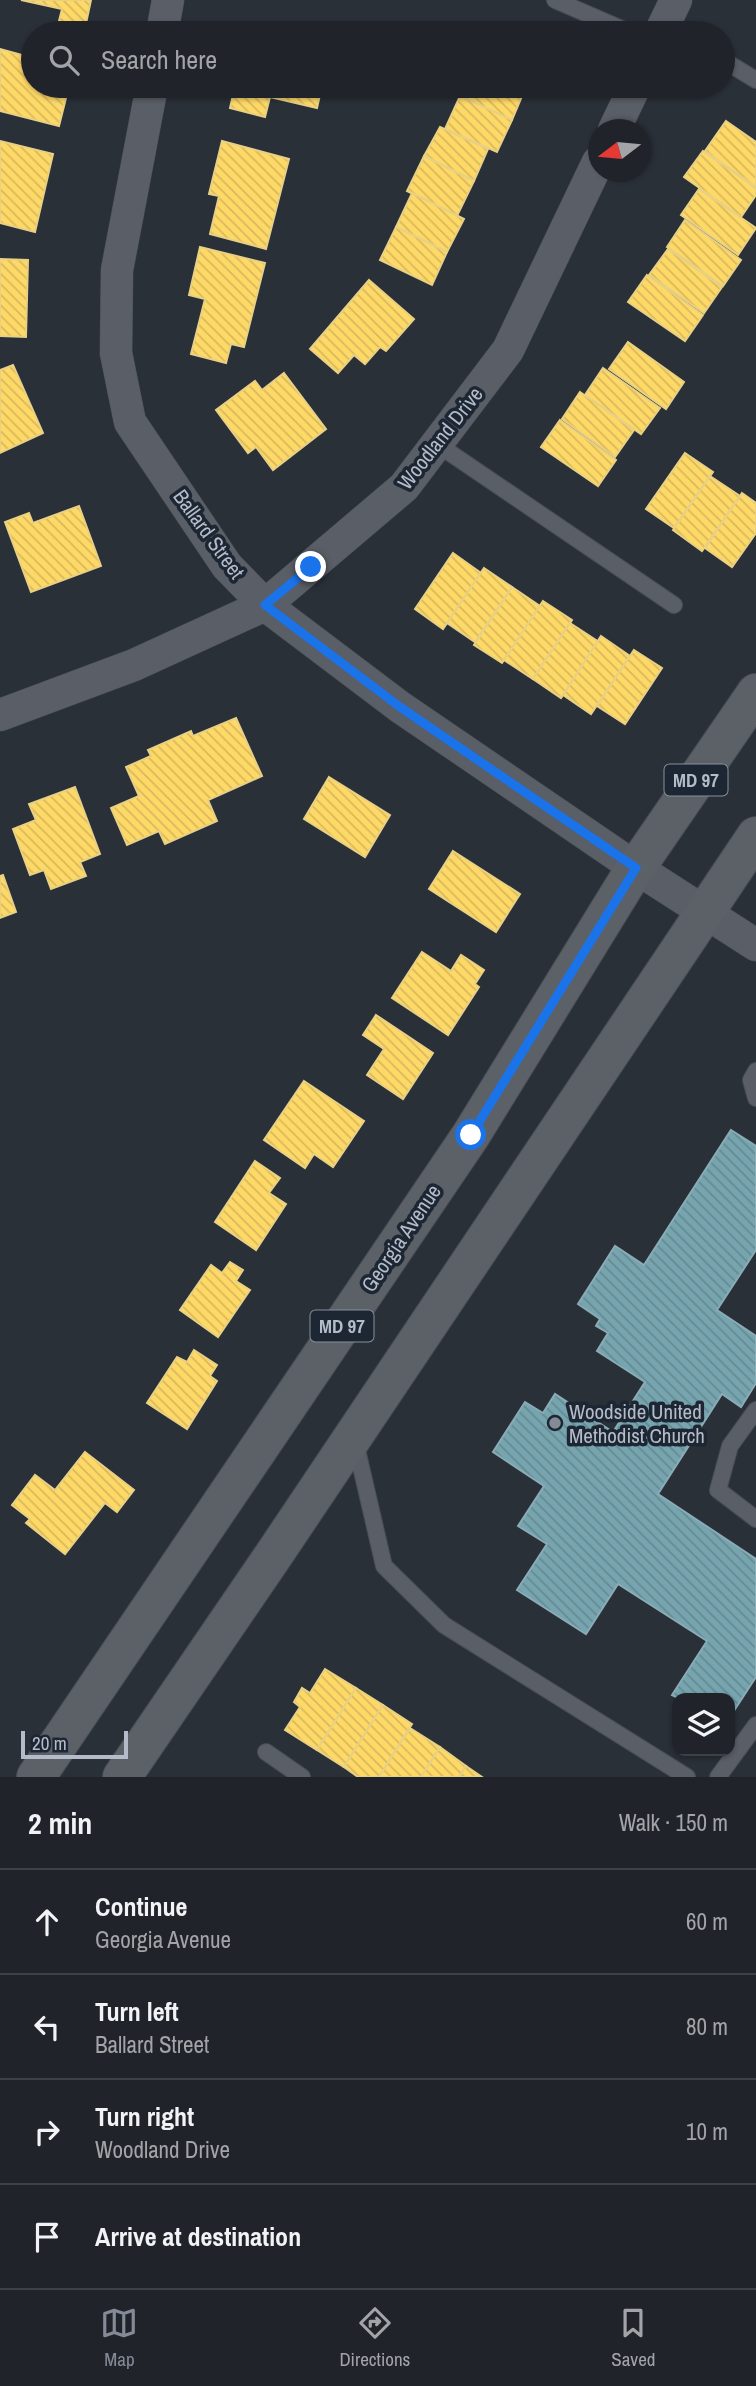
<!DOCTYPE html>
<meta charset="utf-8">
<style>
:root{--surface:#20242a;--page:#282c32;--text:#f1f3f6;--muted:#a2a4a8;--line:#3d4147;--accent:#848b96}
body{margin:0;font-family:"Archivo Narrow",sans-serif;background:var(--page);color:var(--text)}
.controls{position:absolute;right:21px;bottom:21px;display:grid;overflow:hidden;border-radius:14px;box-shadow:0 2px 5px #0004}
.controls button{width:63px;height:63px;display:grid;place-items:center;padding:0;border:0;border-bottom:2px solid var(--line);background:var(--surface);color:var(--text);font:35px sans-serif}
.compass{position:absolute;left:588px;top:119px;width:63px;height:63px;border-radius:50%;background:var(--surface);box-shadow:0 2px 5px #0004;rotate:254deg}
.scale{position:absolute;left:21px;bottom:18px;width:107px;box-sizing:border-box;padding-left:7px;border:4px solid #b4bcc9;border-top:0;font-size:19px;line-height:24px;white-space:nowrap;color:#b4bcc9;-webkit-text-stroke:5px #1d2633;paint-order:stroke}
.stop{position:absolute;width:21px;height:21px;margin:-16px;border:5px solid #1a73e8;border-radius:50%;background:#fff}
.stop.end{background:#1a73e8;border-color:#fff;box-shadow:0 2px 7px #0008}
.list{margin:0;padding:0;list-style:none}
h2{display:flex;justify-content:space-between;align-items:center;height:91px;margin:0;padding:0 28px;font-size:30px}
h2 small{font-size:23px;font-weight:400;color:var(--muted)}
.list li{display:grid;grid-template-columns:46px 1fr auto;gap:21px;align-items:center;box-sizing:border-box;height:105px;padding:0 28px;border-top:2px solid var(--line)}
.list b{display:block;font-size:26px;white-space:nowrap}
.list p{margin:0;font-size:23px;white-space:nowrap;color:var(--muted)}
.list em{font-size:23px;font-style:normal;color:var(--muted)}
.icon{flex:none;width:38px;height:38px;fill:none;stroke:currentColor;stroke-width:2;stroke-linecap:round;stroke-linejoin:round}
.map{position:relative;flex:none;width:756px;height:1777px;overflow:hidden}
.search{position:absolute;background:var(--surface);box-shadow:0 2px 5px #0004;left:21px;right:21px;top:21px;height:77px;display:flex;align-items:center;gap:18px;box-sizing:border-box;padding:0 24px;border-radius:38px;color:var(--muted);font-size:26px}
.sheet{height:511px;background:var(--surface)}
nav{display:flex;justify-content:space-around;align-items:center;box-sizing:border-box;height:98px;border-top:2px solid var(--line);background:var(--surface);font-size:19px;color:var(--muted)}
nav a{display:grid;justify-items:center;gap:4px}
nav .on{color:var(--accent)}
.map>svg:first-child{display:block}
</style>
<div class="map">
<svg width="756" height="1777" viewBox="0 0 756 1777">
<defs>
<pattern id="homes-back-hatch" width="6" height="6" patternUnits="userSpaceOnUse" patternTransform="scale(1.75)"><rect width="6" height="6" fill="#ffd966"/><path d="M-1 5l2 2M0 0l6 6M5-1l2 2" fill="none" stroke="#d7b95e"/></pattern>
<pattern id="public-back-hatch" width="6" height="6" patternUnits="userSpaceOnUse" patternTransform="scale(1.75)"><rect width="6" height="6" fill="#76a5af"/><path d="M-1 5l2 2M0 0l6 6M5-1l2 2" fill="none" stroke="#668a92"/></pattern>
</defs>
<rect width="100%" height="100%" fill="#2a3038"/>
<!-- homes -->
<g fill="url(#homes-back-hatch)" stroke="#e8d084" stroke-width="2">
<polygon points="21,0 91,0 84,33 56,33 62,9"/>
<polygon points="0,49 33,58 33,86 69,86 59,126 0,111"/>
<polygon points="235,86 322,86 317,108 270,97 265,117 230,108"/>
<polygon points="465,86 518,86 525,89 512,120 460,96"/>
<polygon points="460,96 512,120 497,152 445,129"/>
<polygon points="726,121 756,142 756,187 705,151"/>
<polygon points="440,127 488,149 474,181 424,156"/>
<polygon points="0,141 53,154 35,232 0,223"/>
<polygon points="222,141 289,159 266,249 210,234 219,196 209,194"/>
<polygon points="703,151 756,188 756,195 741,217 684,177"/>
<polygon points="424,156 474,181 457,216 407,191"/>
<polygon points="699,189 756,228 738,255 681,215"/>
<polygon points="412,193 464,219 447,252 396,227"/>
<polygon points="685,220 741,260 723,286 667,247"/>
<polygon points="396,227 447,252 432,285 380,260"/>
<polygon points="200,247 265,263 244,347 231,344 226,363 191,354 205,299 189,295"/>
<polygon points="668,249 722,287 704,313 649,275"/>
<polygon points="0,259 28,260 26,337 0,336"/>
<polygon points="647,275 703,315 685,341 628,302"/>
<polygon points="369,280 414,319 386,351 380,347 365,364 354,355 338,373 310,349"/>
<polygon points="628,342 684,382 666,409 609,369"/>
<polygon points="13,365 43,433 0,453 0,370"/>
<polygon points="603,368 660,408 641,434 585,395"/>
<polygon points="284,373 326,429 273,470 256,447 248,453 216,410 255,381 262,390"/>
<polygon points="580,392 634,430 615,457 562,419"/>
<polygon points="560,420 616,460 598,486 541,447"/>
<polygon points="685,453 713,472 674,528 646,509"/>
<polygon points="710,476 740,496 702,551 673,530"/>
<polygon points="742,493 756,503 756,533 732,567 705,548"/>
<polygon points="79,506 101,566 31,592 5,522 29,513 33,523"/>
<polygon points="453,553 481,573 443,629 415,609"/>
<polygon points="484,568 512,587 475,642 447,623"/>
<polygon points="512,587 540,606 502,663 474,645"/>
<polygon points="543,601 572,620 533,679 504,660"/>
<polygon points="570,623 599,642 561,698 533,679"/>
<polygon points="601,636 630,656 591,714 563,695"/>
<polygon points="634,650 662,668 625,724 597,706"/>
<polygon points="236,718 262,776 208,800 217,821 165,844 159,831 127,845 111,808 139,796 126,767 151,756 148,750 191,731 193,736"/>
<polygon points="329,777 390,815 365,857 304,819"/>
<polygon points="75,787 100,854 80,862 86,876 51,889 44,870 30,875 13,829 36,820 29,804"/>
<polygon points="453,851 520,894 496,932 429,889"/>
<polygon points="3,875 16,912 0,918 0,876"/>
<polygon points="422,952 451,971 461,955 484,970 475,984 479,987 448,1035 392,998"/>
<polygon points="376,1015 433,1053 403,1099 367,1075 384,1049 363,1035"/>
<polygon points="304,1081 364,1121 333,1167 314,1154 305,1168 264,1140"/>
<polygon points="255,1161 280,1178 269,1193 286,1204 256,1250 215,1222"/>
<polygon points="230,1262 243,1270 236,1281 250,1290 218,1337 180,1310 211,1265 222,1273"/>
<polygon points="194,1350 217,1365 210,1376 217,1381 187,1429 147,1403 177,1357 187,1362"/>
<polygon points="85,1452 134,1490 117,1512 105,1503 65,1554 26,1523 30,1519 12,1505 35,1475 55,1490"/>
<polygon points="325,1669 356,1688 317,1750 285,1730 300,1707 294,1702 302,1688 310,1693"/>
<polygon points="356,1688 383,1705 344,1767 317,1750"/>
<polygon points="383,1705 412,1724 379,1777 358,1777 344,1767"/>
<polygon points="410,1728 440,1747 421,1777 379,1777"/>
<polygon points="440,1747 466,1766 459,1777 421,1777"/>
<polygon points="466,1766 482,1777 459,1777"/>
</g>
<!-- public -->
<polygon fill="url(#public-back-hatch)" stroke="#89acb7" stroke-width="2" points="731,1130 756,1146 756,1250 717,1310 756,1336 756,1383 741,1407 722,1394 658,1494 756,1559 756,1677 730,1717 730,1698 678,1698 672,1695 707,1641 618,1584 586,1634 517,1590 547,1544 518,1526 544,1486 493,1452 525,1402 543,1413 555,1394 613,1432 645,1382 597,1351 608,1333 596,1326 600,1319 578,1304 615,1246 644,1265"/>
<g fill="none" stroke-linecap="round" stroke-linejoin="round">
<!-- service casing -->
<g stroke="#484c53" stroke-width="18">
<g id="service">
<polyline points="555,0 631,33"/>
<polyline points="723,60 756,80"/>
<polyline points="437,444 674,605"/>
<polyline points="756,1071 751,1080 756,1098"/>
<polyline points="756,1410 730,1446 718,1490 756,1519"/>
<polyline points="355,1441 384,1566 444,1625 687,1777"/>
<polyline points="266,1752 302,1777"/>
<polyline points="718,1777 756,1725"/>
</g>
</g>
<!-- minor casing -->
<g stroke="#484c53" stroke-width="33">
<g id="minor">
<polyline points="162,33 168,0"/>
<polyline points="660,33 676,0"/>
<polyline points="152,86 117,270 116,353 130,422 227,566 265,605 400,707 636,868 756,945"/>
<polyline points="614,130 635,86"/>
<polyline points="0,715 134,665 265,605 404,487 508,350 598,162"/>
</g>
</g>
<!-- primary casing -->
<g stroke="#484c55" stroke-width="40">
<g id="primary">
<polyline points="36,1777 471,1135 631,875 756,693"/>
<polyline points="122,1777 275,1553 756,836"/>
</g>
</g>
<!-- service -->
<use href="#service" stroke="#5a5e66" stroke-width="16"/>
<!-- minor -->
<use href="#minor" stroke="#5a5e66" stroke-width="32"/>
<!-- primary -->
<use href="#primary" stroke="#5c6168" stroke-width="38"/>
</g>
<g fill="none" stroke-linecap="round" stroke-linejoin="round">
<!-- route -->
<polyline stroke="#1a73e8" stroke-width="9" points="311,567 265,605 400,707 636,868 471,1135"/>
</g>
<!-- markers -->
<circle fill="#848b96" stroke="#1d2633" stroke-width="2.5" cx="555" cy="1423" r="7"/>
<g text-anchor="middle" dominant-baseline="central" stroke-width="7" stroke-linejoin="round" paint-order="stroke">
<!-- shield labels -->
<g fill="#1d2633" stroke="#878f9c" stroke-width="2">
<rect x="664.5" y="764.5" width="63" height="31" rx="5"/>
<rect x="310.5" y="1310.5" width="63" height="31" rx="5"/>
</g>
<g font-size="19" font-weight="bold" fill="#b4bcc9">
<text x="696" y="780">MD 97</text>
<text x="342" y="1326">MD 97</text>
</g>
<!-- street labels -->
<g font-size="21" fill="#b4bcc9" stroke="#1d2633">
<text transform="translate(440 438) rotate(-52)">Woodland Drive</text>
<text transform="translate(209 534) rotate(54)">Ballard Street</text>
<text transform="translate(401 1238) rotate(-56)">Georgia Avenue</text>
</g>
<!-- poi labels -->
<g font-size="21" fill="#b4bcc9" stroke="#1d2633" text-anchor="start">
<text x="569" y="1411">Woodside United<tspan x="569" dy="24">Methodist Church</tspan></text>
</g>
</g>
</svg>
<div class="controls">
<button><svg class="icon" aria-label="layers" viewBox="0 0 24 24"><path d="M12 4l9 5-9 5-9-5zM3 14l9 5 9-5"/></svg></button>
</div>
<svg class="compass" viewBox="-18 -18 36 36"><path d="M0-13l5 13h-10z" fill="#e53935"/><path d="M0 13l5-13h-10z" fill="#a2a4a8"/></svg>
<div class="scale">20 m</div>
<div class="stop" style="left:471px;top:1135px"></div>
<div class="stop end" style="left:311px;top:567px"></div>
<div class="search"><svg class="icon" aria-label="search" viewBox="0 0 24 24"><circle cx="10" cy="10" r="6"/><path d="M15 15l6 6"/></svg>Search here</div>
</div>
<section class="sheet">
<h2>2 min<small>Walk · 150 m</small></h2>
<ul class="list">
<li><svg class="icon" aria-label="ahead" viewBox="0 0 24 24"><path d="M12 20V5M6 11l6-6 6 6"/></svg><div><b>Continue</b><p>Georgia Avenue</p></div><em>60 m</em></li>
<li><svg class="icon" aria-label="left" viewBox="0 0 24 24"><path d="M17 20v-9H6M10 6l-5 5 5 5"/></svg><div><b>Turn left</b><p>Ballard Street</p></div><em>80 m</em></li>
<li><svg class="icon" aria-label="right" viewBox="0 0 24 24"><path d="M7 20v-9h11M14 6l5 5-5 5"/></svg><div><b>Turn right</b><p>Woodland Drive</p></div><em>10 m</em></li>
<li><svg class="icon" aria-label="arrive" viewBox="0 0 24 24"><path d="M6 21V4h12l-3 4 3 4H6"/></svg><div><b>Arrive at destination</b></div></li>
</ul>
</section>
<nav>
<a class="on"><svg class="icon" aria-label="map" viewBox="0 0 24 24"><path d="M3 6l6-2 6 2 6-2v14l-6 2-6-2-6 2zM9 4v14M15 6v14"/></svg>Map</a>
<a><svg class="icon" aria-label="directions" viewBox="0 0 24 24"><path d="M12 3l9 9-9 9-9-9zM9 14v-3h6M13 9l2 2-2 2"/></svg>Directions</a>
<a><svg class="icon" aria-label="saved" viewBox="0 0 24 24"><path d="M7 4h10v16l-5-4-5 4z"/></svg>Saved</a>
</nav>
